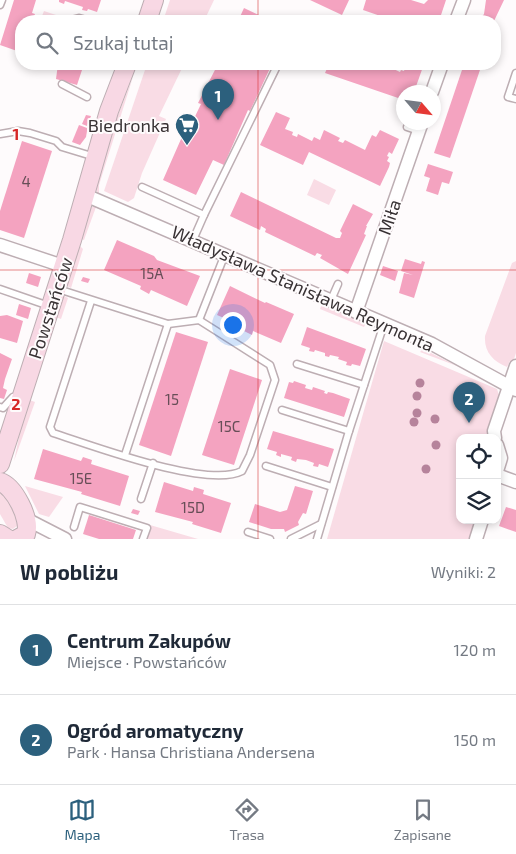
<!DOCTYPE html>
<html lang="pl">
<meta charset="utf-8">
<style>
:root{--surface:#fff;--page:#f6f6f7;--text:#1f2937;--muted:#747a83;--line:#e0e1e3;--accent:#2c607d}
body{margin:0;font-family:"Exo 2",sans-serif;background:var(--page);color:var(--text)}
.controls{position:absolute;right:15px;bottom:15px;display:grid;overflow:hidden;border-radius:10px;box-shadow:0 2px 8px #0003}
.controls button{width:45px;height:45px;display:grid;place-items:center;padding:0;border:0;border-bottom:1px solid var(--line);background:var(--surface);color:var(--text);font:25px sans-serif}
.compass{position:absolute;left:396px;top:85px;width:45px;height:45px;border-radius:50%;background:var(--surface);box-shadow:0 2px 8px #0003;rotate:118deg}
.you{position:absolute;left:232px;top:324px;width:18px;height:18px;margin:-12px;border:4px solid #fff;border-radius:50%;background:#1a73e8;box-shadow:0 0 0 8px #1a73e833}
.badge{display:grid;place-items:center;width:32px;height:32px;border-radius:50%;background:var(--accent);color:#fff;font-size:16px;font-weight:700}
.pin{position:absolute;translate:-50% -41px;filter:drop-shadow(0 1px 2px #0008)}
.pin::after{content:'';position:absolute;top:26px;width:18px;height:15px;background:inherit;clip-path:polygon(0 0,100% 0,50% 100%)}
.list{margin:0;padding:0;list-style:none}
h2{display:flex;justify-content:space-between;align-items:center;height:65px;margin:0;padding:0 20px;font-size:21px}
h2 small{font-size:16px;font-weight:400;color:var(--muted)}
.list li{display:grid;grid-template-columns:32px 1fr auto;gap:15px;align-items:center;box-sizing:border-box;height:90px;padding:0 20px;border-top:1px solid var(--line)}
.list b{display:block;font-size:19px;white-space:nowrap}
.list p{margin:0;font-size:16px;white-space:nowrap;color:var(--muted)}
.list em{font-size:16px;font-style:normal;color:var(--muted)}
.icon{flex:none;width:28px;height:28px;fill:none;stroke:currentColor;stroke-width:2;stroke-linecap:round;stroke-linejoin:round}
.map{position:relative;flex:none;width:516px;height:539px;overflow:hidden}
.search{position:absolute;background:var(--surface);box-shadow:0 2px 8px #0003;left:15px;right:15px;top:15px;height:55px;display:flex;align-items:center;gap:12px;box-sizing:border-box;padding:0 18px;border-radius:20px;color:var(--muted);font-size:19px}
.sheet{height:245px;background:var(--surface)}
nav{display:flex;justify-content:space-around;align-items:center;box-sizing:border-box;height:70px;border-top:1px solid var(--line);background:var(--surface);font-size:14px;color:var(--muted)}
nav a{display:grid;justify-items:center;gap:2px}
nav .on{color:var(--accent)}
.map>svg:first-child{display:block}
</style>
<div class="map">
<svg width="516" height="539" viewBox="0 0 516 539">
<rect width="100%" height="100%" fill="#fefbfc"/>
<!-- green -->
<g fill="#f9dce5">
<polygon points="170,0 214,0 204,21 163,21"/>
<polygon points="44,11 59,16 57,21 40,21"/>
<polygon points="147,64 184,64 159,116 166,119 142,173 134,198 128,202 104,191"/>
<polygon points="133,77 99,185 99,195 95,188 110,135"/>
<polygon points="314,179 336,190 329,205 307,195"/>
<polygon points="92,207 96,207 84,240 81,239 89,210"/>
<polygon points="79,245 83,249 71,288 67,286 66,282"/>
<path d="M516,261V353L513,362L510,361L507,367C493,361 484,352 485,336L512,263Z"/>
<polygon points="64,296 68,298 61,319 53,316"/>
<polygon points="323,301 367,321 364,327 320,309"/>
<polygon points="384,341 497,389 499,395 495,405 499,406 491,438 460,438 460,520 478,520 473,539 327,539"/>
<polygon points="423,349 457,366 420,352"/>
<polygon points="27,399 35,402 14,461"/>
<polygon points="25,486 63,497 49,517 39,514"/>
<path d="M0,492C9,497 19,517 17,526L13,529L8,528L0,514Z"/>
<polygon points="150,525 198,539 145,539"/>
</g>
<!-- building -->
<g fill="#f4a3c0">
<polygon points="14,0 36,0 32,13 35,14 33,19 21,21 20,52 0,45"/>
<polygon points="59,0 101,0 97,12 88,9 87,11 82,10 83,7 65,1 64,4 59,2"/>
<polygon points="310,0 349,0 342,15"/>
<polygon points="366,0 411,0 424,4 428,0 446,0 439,21 395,21 363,10"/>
<polygon points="486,0 504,0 494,21 479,21 484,14"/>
<polygon points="244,8 271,21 238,21"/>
<polygon points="58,64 84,64 77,85 56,79"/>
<polygon points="218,64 272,64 250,111 248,110 224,165 213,160 196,195 163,180 185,130 188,131 201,104 198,103"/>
<polygon points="329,64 383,64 400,72 401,70 404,71 406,64 424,64 414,92 404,92 404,100 325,73"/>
<polygon points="464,64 482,64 450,158 434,153"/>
<polygon points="276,112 290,118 285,129 293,132 292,135 297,137 298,134 312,141 314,137 320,140 324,130 340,138 338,141 343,143 345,140 365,150 372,135 376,137 380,130 399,139 392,154 389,152 387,156 389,157 387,161 390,163 389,167 380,186 309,152 303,165 260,145"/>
<polygon points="86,115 91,116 87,126 82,124"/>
<polygon points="79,125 87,128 87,131 86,137 80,145 72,142"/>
<polygon points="22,141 52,151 24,238 0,230 0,211"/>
<polygon points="428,164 453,172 449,184 442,182 438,195 426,191 430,178 424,176"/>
<polygon points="241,192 336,238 340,238 342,233 340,231 353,204 373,214 366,226 367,226 364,234 366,235 348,274 320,258 322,255 317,253 315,256 265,232 266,229 261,226 260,230 230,216"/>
<polygon points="117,240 154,256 157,260 200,276 187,306 151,290 149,294 140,289 141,286 104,270"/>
<polygon points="405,259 421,264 422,261 425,262 414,298 399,293 404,273 413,275 401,271"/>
<polygon points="383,266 398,271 395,281 380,275"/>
<polygon points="29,273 41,277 38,287 26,283"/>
<polygon points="83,277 90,279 88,283 81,281"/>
<polygon points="230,286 265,303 266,302 294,314 281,343 253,331 252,335 242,330 244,327 217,315"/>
<polygon points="19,304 31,308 28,319 16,315"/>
<polygon points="7,315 23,321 17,343 0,338 0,316"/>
<polygon points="307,327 366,349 360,366 352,364 351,366 346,365 347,362 338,359 339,357 330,355 329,357 325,356 325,353 315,350 314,352 309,351 310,348 301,345"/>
<polygon points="176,332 208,342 171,456 139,445"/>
<polygon points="0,353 12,359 5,379 3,388 7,390 4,399 0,398"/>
<polygon points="230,369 262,380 234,465 202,455"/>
<polygon points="294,381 306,385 305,388 312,390 313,387 325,391 324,393 327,394 328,392 333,393 350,399 344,417 284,398 289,382 293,383"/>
<polygon points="273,431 334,449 328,467 319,464 318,467 313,466 314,463 306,460 297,459 296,462 291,460 292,457 281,454 281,457 276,455 277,452 267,449"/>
<polygon points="43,449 81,461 83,457 92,460 91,464 129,476 120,506 81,494 82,492 34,479"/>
<polygon points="164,482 193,491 194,487 204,490 203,494 231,503 221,533 192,524 193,522 155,512"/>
<polygon points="295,486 313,491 306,514 303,513 298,522 299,525 285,532 284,529 271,529 249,522 255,504 280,512 287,510"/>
<polygon points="506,507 516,510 516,532 499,526"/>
<polygon points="133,509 140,511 138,515 131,513"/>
<polygon points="89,515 136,530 133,539 99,539 83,534"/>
</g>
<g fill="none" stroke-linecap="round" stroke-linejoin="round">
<!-- lane casing -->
<g stroke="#bdaeb3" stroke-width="9">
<g id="lane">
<polyline points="0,5 2,0"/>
<polyline points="67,21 79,18 90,21"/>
<polyline points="516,73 508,97 516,99"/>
<polyline points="62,84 87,97"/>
<polyline points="407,127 419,131"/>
<polyline points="0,134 18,131 30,133 56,141 62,147 95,157"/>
<polyline points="142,187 204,215 193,240"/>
<polyline points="204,215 278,64"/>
<polyline points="0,289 49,306"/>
<path d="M58,289L168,324L199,320L270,365L275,380L250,455L242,471C207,489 91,445 53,433L50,427L91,301"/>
<polyline points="331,300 338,284"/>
<polyline points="199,320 225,254"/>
<polyline points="297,364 364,385"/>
<polyline points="0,407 3,408 13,397"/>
<polyline points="282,410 349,431"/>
<polyline points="125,455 168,324"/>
<polyline points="266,466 332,487"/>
<polyline points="141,499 153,463"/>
<polyline points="74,527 80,507 147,528 143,539"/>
<polyline points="248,532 270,539"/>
<polyline points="291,539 321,524"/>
<polyline points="317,539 349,431 384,324"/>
</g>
</g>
<!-- street casing -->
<g stroke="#bdaeb3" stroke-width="15">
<g id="street">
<polyline points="456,21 464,0"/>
<polyline points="432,92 442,64"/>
<polyline points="85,195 432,344 516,390"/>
<polyline points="0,245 63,266"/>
<polyline points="356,312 422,122"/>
<polyline points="495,438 494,431 516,366"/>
<polyline points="497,445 501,458 497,471"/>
<polyline points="497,475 516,482"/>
<polyline points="28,520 65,539"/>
<polyline points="476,539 482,520"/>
</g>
</g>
<!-- secondary casing -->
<g stroke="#bdaeb3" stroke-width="20">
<g id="secondary">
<polyline points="147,21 154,0"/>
<polyline points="0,464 72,240 109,111 127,64"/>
<path d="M0,482C14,486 31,519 26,534L17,539"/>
<polyline points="0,534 8,539"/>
</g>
</g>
<!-- lane -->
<use href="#lane" stroke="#fff" stroke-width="6"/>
<!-- street -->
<use href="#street" stroke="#fff" stroke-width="12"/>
<!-- secondary -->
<use href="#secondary" stroke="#f8d8e4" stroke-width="18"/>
</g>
<!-- trees -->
<g fill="#b6839b">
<circle cx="420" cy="383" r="4.5"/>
<circle cx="417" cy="396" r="4.5"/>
<circle cx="417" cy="413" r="4.5"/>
<circle cx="435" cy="419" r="4.5"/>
<circle cx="414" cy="422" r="4.5"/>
<circle cx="436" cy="445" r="4.5"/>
<circle cx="426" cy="469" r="4.5"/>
</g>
<!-- grid -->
<path fill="none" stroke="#d62828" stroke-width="1" stroke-opacity="0.55" d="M258,0V21M258,64V539M0,270H516"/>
<!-- icons -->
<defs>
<g id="supermarket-pin" transform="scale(1.25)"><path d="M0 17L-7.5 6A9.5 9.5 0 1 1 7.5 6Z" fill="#2c607d" stroke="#fefbfc"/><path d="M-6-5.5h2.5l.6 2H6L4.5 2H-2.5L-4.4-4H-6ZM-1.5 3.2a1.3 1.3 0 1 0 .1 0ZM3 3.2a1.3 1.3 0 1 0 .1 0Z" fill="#fff"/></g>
</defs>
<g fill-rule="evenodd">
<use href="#supermarket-pin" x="187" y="125"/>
</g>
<g text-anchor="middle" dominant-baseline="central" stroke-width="4" stroke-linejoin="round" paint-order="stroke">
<!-- number labels -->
<g font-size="15" fill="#674e57">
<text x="26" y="181">4</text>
<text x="152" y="273">15A</text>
<text x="172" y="399">15</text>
<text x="229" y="426">15C</text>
<text x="81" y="478">15E</text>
<text x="193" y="507">15D</text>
</g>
<!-- poi labels -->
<g font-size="18" fill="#383234" stroke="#fefbfc" text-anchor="end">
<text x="170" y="125">Biedronka</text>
</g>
<!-- street labels -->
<g font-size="18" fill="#383234" stroke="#fefbfc">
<text transform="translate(389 217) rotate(-71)">Miła</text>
<text transform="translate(303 288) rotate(24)">Władysława Stanisława Reymonta</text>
<text transform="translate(50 308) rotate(-72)">Powstańców</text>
</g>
</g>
<g font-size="16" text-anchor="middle" font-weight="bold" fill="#d62828" stroke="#fefbfc" stroke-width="4" stroke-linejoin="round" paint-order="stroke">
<text x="16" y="140">1</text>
<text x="16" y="410">2</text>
</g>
</svg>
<div class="controls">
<button><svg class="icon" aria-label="locate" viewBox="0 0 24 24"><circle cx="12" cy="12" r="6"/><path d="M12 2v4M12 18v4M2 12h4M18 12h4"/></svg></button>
<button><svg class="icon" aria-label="layers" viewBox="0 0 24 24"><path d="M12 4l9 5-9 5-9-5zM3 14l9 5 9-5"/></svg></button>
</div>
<svg class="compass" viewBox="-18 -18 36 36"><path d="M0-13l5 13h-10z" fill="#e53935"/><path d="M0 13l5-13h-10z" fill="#747a83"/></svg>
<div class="you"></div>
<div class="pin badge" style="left:218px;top:120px">1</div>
<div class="pin badge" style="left:469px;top:423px">2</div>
<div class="search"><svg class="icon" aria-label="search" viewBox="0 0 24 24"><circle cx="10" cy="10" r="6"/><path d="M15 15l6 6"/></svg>Szukaj tutaj</div>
</div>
<section class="sheet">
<h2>W pobliżu<small>Wyniki: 2</small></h2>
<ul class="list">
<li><span class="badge">1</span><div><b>Centrum Zakupów</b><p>Miejsce · Powstańców</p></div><em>120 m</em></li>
<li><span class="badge">2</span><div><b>Ogród aromatyczny</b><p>Park · Hansa Christiana Andersena</p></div><em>150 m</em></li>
</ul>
</section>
<nav>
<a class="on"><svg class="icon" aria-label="map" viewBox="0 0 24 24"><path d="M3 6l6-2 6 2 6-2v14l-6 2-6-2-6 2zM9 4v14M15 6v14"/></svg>Mapa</a>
<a><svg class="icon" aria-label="directions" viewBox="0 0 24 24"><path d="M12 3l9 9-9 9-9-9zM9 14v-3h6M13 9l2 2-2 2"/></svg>Trasa</a>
<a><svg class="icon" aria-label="saved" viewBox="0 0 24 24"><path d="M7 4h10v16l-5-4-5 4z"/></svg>Zapisane</a>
</nav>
